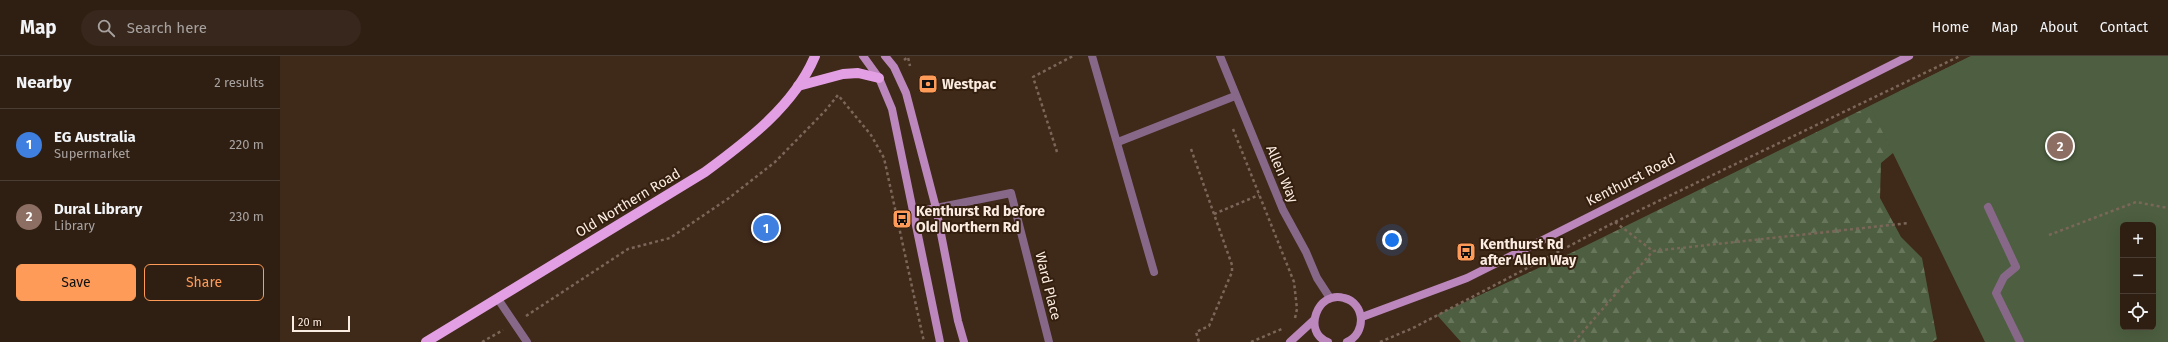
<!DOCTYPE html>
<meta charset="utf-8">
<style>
:root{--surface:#2f1f13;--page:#37271c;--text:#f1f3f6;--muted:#a7a2a0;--line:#4a3d33;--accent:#fe9b58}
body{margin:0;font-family:"Fira Sans",sans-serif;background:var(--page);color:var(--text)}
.controls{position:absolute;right:12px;bottom:12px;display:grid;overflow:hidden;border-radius:6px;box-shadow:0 4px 16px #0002}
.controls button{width:36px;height:36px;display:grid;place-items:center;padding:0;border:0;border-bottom:1px solid var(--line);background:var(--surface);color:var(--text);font:20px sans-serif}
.scale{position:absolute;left:12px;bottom:10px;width:58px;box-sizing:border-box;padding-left:4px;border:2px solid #fbece1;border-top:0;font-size:11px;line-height:14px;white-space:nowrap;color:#fbece1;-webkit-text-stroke:3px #341f0f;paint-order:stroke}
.you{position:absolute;left:1112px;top:184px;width:14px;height:14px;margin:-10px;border:3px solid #fff;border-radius:50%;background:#1a73e8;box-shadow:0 0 0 6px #1a73e833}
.badge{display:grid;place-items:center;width:26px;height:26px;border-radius:50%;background:var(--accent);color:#fff;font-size:13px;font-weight:700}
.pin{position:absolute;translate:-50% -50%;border:2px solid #fff;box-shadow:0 1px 4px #0006}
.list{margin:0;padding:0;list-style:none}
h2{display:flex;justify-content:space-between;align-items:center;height:52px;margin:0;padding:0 16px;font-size:17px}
h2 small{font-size:13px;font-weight:400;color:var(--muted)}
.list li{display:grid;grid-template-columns:26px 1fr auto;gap:12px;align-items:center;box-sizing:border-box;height:72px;padding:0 16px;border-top:1px solid var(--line)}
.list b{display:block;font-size:15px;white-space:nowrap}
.list p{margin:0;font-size:13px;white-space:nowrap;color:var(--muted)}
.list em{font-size:13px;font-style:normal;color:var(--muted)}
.actions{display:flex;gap:8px;padding:12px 16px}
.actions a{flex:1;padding:9px 0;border:1px solid var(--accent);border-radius:6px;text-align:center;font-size:14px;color:var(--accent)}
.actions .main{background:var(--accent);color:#111}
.icon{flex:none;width:22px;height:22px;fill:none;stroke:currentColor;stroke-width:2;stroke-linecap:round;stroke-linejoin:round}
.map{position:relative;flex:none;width:1888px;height:286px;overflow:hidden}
header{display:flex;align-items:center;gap:24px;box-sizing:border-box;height:56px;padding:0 20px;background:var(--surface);border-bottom:1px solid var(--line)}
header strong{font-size:19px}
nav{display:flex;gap:22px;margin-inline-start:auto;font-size:14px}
.search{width:280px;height:36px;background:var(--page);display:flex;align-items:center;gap:10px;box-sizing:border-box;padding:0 14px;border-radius:22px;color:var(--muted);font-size:15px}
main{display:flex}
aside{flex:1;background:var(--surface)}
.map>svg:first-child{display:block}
</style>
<header>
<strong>Map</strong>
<div class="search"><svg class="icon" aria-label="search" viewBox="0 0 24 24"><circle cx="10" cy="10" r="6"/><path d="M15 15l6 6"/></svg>Search here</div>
<nav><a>Home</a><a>Map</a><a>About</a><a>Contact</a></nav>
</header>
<main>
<aside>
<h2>Nearby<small>2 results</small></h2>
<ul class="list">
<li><span class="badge" style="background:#3f7fe0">1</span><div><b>EG Australia</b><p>Supermarket</p></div><em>220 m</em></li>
<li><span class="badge" style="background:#8d6e63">2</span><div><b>Dural Library</b><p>Library</p></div><em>230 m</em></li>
</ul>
<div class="actions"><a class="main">Save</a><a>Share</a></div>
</aside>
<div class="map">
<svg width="1888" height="286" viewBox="0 0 1888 286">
<defs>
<pattern id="forest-firs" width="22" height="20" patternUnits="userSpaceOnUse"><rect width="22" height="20" fill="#4d5f40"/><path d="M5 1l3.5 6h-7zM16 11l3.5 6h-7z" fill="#68765b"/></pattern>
</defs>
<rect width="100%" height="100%" fill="#3f2919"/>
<!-- forest -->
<polygon fill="url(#forest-firs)" points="1691,0 1613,97 1601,107 1600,142 1621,181 1642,202 1657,283 1652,286 1181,286 1157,259 1293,196"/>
<!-- park -->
<path fill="#4d5f40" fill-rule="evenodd" d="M1691,0H1888V286H1705L1590,50ZM1843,169H1873V271H1843Z"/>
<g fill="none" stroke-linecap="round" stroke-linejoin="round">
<!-- path -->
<g stroke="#7b6759" stroke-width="2.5" stroke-dasharray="3 3" stroke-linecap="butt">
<polyline points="624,4 628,1 630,10"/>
<polyline points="953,73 1014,226 1017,253 1015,262"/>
<polyline points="911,93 952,209 952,216 929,270 916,276 919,286"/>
<polyline points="777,96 753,21 793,0"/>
<polyline points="934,158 979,139"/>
<polyline points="1335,166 1373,195 1629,167"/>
<polyline points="1769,179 1856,146 1888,152"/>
<polyline points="246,260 348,193 390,182 449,142 495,106 545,55 558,39 591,79 604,102 644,286"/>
<polyline points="202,286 223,274"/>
<polyline points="971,286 1004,272"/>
<polyline points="1100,286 1133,272 1335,166 1680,0"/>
<polyline points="1294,286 1373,195"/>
</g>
<!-- service -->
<g stroke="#886889" stroke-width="8">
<polyline points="812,0 874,216"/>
<polyline points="940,0 1003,154 1026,196 1037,222 1050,242"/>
<polyline points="838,86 955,40"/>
<polyline points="1708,151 1736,211 1724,221 1716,237 1740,286"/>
<polyline points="656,152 731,137 769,286"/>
<polyline points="218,243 247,286"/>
</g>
<!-- secondary -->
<g stroke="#bb87bc" stroke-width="8">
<polyline points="583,0 599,22 612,53 660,286"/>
<polyline points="605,0 614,11 626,37 656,152 678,265 684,286"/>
<polyline points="633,157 656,152"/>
<polyline points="1082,261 1187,222 1629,0"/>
<polyline points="1010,286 1034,264"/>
<path d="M1048,286C1022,277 1037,234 1064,242C1085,247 1087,277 1067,286"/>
</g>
<!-- primary -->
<g stroke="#e29fe4" stroke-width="10">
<polyline points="518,30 563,18 578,17 599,22"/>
<path d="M146,286L425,116C467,85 514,50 535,0"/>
</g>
</g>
<!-- icons -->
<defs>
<g id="bank-square" transform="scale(1)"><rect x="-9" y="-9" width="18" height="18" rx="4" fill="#fe9b58" stroke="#341f0f"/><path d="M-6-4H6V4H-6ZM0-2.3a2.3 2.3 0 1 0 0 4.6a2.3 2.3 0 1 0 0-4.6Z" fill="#111"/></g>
<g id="bus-square" transform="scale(1)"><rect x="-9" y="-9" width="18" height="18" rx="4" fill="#fe9b58" stroke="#341f0f"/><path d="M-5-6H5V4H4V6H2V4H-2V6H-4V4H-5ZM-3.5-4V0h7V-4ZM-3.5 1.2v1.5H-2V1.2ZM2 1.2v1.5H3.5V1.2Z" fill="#111"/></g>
</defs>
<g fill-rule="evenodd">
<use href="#bank-square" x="648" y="28"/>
<use href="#bus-square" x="622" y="163"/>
<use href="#bus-square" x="1186" y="196"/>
</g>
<g text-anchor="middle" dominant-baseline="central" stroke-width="4" stroke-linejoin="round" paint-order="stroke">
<!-- poi labels -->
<g font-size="14" font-weight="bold" fill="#fbece1" stroke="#341f0f" text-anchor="start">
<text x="662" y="28">Westpac</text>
<text x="636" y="155">Kenthurst Rd before<tspan x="636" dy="16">Old Northern Rd</tspan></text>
<text x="1200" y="188">Kenthurst Rd<tspan x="1200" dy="16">after Allen Way</tspan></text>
</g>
<!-- street labels -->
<g font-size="14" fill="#fbece1" stroke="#341f0f">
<text transform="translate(1002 118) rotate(67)">Allen Way</text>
<text transform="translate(1351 124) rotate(-27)">Kenthurst Road</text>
<text transform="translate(348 147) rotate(-31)">Old Northern Road</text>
<text transform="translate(768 230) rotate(76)">Ward Place</text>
</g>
</g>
</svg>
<div class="controls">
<button>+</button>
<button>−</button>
<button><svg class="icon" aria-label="locate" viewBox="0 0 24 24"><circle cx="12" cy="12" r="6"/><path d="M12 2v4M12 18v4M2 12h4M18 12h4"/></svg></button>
</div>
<div class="scale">20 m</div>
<div class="you"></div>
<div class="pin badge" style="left:486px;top:172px;background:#3f7fe0">1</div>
<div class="pin badge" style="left:1780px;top:90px;background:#8d6e63">2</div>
</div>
</main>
